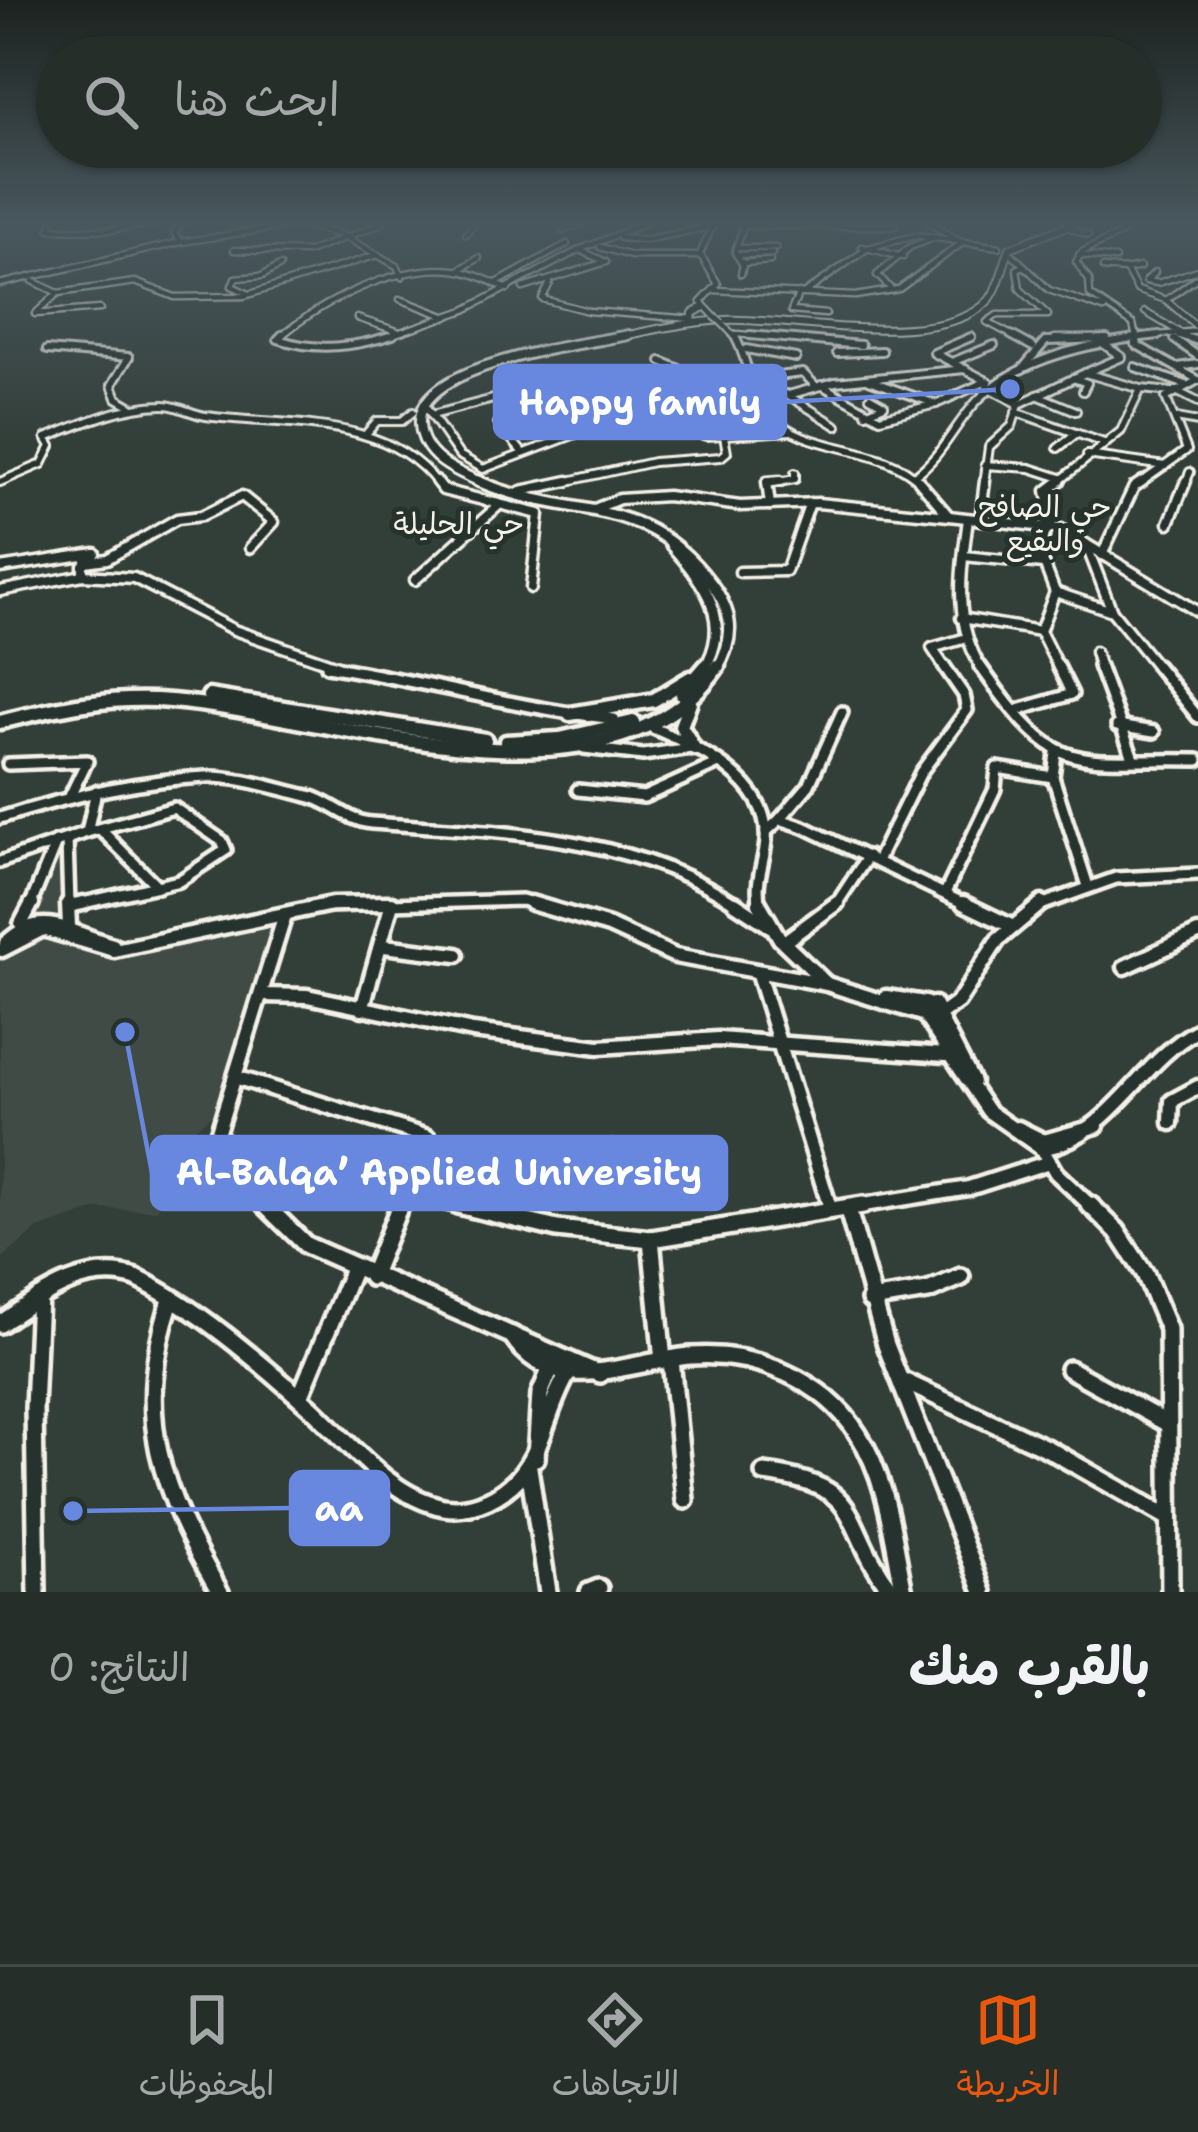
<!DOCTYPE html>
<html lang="ar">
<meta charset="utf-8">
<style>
:root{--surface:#262e2a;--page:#2e3632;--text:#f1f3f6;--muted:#a4a8a8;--line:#424a47;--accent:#ea580c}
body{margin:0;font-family:"Shantell Sans","Playpen Sans Arabic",sans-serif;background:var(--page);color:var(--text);direction:rtl}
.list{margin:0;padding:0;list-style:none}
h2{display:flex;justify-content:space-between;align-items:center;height:156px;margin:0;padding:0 48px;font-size:51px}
h2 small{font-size:39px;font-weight:400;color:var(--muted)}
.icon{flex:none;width:66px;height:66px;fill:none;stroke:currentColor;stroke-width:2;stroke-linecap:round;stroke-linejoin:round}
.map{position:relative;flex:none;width:1198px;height:1592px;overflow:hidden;direction:ltr}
.search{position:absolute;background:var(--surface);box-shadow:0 3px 9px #0004;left:36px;right:36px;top:36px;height:132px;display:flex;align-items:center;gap:30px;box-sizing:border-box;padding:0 42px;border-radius:66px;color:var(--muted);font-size:45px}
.sheet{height:372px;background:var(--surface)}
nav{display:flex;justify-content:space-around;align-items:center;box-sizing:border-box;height:168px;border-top:3px solid var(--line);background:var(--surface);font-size:33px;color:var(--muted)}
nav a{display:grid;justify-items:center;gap:6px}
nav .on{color:var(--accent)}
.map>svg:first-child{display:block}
</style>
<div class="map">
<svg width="1198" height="1592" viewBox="0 0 1198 1592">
<rect width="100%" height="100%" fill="#323e38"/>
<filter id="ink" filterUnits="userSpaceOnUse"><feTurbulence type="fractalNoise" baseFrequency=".00833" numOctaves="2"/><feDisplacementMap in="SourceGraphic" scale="24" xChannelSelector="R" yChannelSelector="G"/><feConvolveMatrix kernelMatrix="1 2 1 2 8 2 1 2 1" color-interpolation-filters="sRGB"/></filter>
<g filter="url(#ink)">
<!-- built -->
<polygon fill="#404b44" points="60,843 68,853 63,902 70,925 88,936 153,936 280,915 225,1103 176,1145 157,1176 175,1176 157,1210 96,1209 38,1229 0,1260 0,952"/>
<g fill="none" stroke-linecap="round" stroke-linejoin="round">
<!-- minor-far5 casing -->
<g stroke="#f4f1e8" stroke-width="9">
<g id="minor-far5">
<polyline points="53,223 50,229 111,230 153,223"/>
<polyline points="228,223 243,223"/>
<polyline points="714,223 700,254 718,284 701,302 714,316"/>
<polyline points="1126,223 1122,233 1082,252 1076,262 1089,280 1090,295 1133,324 1136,338"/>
<polyline points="743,226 896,226"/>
<polyline points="1065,226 1088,235"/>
<polyline points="563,231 581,223"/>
<polyline points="466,234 475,223"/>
<polyline points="916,235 999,247"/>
<polyline points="620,238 645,240 713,226"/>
<polyline points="181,242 174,233 182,223"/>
<polyline points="600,247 631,256 700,256"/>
<polyline points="862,247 903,257"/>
<polyline points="736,248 776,248"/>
<polyline points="234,250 308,252 383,223"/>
<polyline points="1011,253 1049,290 1104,309"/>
<polyline points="736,255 772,254"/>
<polyline points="1079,255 1115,259"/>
<polyline points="742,263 770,261"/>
<polyline points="1140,267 1126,270 1137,290 1166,300"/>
<polyline points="1103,268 1126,270"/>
<polyline points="459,270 479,258"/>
<polyline points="1155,272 1146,281 1158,283 1198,270"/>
<polyline points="741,274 743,265 735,252 744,224"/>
<polyline points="1198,277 1166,300 1198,328"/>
<polyline points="33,281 58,293 135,282 175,297 244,296 377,255"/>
<polyline points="550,283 542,299 588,311 693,319"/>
<polyline points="0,284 181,242 300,224 342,235 397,266 402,277"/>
<polyline points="495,284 567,244"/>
<polyline points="523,288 606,262 582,251"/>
<polyline points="714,290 855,296 899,289 962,243 929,223"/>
<polyline points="892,290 877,275 910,247 931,239"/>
<polyline points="806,292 868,248 918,235"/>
<polyline points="58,293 35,314 100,309"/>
<polyline points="247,293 232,286 235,278 262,276 280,266"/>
<polyline points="799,293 791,311 826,314"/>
<polyline points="400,299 447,317"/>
<polyline points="1145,312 1189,338"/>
<polyline points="357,318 397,331"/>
<polyline points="722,323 736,338"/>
<polyline points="736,334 785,338"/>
<path d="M279,338C322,301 395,264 454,270C473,272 491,282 508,289"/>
<polyline points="383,338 465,310 581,249 646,223"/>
<polyline points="1017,338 987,322 997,315 1048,315 1020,289 1017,269 1024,266"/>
<polyline points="1055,338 1093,338"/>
<polyline points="1131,338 1198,331"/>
</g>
</g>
<!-- minor-far4 casing -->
<g stroke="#f4f1e8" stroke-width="12">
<g id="minor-far4">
<path d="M282,335L278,339C317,352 354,347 393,335"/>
<path d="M734,335C749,360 749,392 768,413C810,457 879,440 922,484"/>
<polyline points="750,335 861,345"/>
<polyline points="1011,335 1033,347"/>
<polyline points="1136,335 1138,346"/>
<polyline points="1179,335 1198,341"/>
<polyline points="971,337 934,353 989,382"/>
<polyline points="1174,339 1198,356"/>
<polyline points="1135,344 1198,380"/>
<polyline points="746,349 796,358"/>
<polyline points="47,350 129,357 112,385 117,398 134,408"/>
<polyline points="837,353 882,351"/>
<polyline points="661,361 698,377"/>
<polyline points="952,362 994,345"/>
<polyline points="1135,367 1186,385"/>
<polyline points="1178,367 1198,364"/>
<polyline points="1022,369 1046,341 1107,339"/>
<polyline points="1085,373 1122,357 1102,343"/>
<polyline points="1073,378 1087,383 1083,391"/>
<polyline points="753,379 803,373 816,386"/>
<polyline points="869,380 936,404 987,381"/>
<polyline points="821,385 880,418 936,404"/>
<polyline points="987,387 1019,404"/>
<polyline points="1176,391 1198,402"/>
<polyline points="513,392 544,406"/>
<polyline points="786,394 837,426"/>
<polyline points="1037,395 1076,411"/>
<polyline points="760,403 835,382 965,369"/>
<polyline points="424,404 459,455 483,469 605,423 768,413"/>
<polyline points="1016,412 1104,443"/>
<polyline points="866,413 884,405 870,397"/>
<polyline points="432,415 585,375 678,377"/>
<polyline points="1176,418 1198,422"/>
<polyline points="682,428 706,436 792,431"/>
<polyline points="365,435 377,421 402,421 413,412"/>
<polyline points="1058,448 1076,434"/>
<polyline points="522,452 498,423 594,392 752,372"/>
<polyline points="1087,455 1165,466"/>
<polyline points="985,465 1030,468 1061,478"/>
<path d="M914,476C943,456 956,421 981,397C1023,356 1103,341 1159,335"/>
<path d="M0,482L42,464L51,446L46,438C83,423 121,406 162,405C176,404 191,414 206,416C286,427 385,414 438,484"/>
<polyline points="555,484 653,462 721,457 727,452 724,436"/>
<polyline points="767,484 795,479 795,473"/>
<polyline points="984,484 989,447 1012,426 1019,404 1085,373 1141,389"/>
<polyline points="1056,484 1121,431 1141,389 1172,392"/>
<polyline points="1139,484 1187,450 1166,398 1198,380"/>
<polyline points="1185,484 1190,472"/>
</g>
</g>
<!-- minor-far3 casing -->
<g stroke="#f4f1e8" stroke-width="15">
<g id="minor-far3">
<polyline points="436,481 443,490 539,514 531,588"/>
<polyline points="919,481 949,516 1061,529 1198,612"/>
<polyline points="521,491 568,481"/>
<polyline points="770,505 767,482 780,481"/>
<polyline points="597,508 619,499 667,496 740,506 818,503 949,516"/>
<path d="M968,519C961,572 952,621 982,669"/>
<polyline points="980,520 985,481"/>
<polyline points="1169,523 1186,481"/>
<polyline points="1086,544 1112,611 1159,669"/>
<polyline points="1102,555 1134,487 1143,481"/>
<polyline points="964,556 1043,564"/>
<polyline points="85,562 107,559 177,519 201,516 242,496 274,522 250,548"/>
<polyline points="0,568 95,553 83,565 83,575"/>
<polyline points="740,572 786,571 810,503"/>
<polyline points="415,580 498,506"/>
<polyline points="0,591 83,575 134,578 234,630 346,669"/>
<polyline points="1055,592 1112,611"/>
<polyline points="961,618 1040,631"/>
<polyline points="1095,652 1100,669"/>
<polyline points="946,669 932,648 963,639"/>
<polyline points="1059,669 1040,631 1055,592 1038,547 1053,520 1047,491 1060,481"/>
</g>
</g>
<!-- minor-far2 casing -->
<g stroke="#f4f1e8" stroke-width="18">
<g id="minor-far2">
<path d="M327,666C424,681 516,708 614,719"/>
<path d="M980,666C1061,781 1069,757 1198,760"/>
<polyline points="1099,666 1133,758"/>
<polyline points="1157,666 1198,717"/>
<polyline points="1015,711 1072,694 1058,666"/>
<polyline points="1117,726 1154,732"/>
<path d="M653,728C698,747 771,781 766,841C764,864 754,882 760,906"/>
<polyline points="584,748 643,755 691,748"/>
<polyline points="1056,753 1053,777 1087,883"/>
<polyline points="8,764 87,761 70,796"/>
<polyline points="578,790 644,797 719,763"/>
<path d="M0,818C66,797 135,780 206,777C237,776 274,788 304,795C328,799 347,821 371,823C498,832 629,832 740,906"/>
<polyline points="780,819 809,785 842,712"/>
<polyline points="100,829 158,887"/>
<polyline points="766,832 780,819 804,827 969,906"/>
<polyline points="67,840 69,906"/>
<polyline points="877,861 921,772 967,710 964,695 944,666"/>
<polyline points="0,862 87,832 96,791"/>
<polyline points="945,893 995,789 997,768 1053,777"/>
<polyline points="30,906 56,842"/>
<polyline points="70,906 179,881 226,850 222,841 174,808 87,832"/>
<polyline points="323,906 522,900 542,906"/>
<polyline points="835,906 868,856"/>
<polyline points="1038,906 1116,878 1198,874"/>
</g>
</g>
<!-- minor-far1 casing -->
<g stroke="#f4f1e8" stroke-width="21">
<g id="minor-far1">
<polyline points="68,903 69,927"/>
<polyline points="531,903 609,926 675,956 827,984 922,1014"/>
<polyline points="735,903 770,926"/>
<polyline points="759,903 780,939 827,984"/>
<polyline points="963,903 1011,926"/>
<polyline points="69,906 83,903"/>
<polyline points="21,924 32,903"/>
<polyline points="784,942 837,903"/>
<path d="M6,943C42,907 71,934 113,945"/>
<polyline points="384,946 457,955"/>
<polyline points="2,950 43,929 114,950 332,904 388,903"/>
<polyline points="1125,967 1198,933"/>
<polyline points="758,974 830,1208"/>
<polyline points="263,995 307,996 473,1031 599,1047 718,1039 946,1055"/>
<polyline points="886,997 925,1003"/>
<polygon points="934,1004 940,1015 930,1020 922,1006"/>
<polyline points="362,1009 392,903"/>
<polyline points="940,1015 958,1002 998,940 1042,903"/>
<path d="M926,1018L988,1111L1042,1149C1114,1134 1137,1063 1198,1030"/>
<polyline points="940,1018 973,1082"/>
<polyline points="238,1078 428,1137 399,1208"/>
<polyline points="1171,1123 1172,1101 1198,1087"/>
<polyline points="1018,1128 1044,1141 1097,1126"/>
<polyline points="1042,1149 1056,1173 1093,1208"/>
<polyline points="404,1192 470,1208"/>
<polyline points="448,1203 461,1197 484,1169 611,1149"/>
<polyline points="268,1208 219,1160 215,1141 285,915"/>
<polyline points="845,1208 969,1188 1049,1162"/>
</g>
</g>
<!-- minor casing -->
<g stroke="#f4f1e8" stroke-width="24">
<g id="minor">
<polyline points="265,1205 306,1245 600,1374"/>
<polyline points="458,1205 557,1229 651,1239 863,1205"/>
<polyline points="1090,1205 1117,1231 1145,1274 1168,1329 1170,1592"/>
<polyline points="848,1210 886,1345 983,1592"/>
<polyline points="651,1239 663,1361"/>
<polyline points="371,1277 400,1205"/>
<path d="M171,1300C132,1415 161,1491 220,1592"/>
<polyline points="870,1300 928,1291 961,1277"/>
<path d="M0,1324C39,1297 85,1261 136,1278C196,1307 256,1359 306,1403C347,1439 387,1496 444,1507C468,1511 493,1501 511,1485C544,1457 546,1407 569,1372"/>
<path d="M512,1335C552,1401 634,1360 691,1356C754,1351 824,1380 858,1434C888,1480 893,1540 904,1592"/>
<polyline points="671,1360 685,1500"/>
<polyline points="1069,1369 1168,1424"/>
<polyline points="901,1380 1048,1449 1169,1518"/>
<polyline points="300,1397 353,1268"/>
<polyline points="536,1458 540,1394 552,1365"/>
<polyline points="529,1468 548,1592"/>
<path d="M764,1473C870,1486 838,1523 893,1592"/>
<polyline points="37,1592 34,1408 39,1297"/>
<polyline points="589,1592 599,1588"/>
</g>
</g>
<!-- major-far3 casing -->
<g stroke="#f4f1e8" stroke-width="10">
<g id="major-far3">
<polyline points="692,322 693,313 704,307"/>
<path d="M615,338C651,330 688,322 725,320C789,317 942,352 989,300C999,288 1004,263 1010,248L1075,223"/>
</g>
</g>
<!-- major-far2 casing -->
<g stroke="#f4f1e8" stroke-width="14">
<path id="major-far2" d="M485,484C458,472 422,459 420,424C416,362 582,345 628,335"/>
</g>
<!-- major-far1 casing -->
<g stroke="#f4f1e8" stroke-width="16">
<g id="major-far1">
<path d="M478,481C568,521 643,491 711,583C733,612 736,637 717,669"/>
<path d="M671,545C704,582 734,621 704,669"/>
</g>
</g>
<!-- major casing -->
<g stroke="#f4f1e8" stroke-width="21">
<g id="major">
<polyline points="682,694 706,666"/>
<polyline points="209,696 485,740"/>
<polyline points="690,702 681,726 694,748"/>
<polyline points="570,714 654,700 690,678"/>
<path d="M0,722C58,707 111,696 171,701C324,713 611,823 718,666"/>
<polyline points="506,742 560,739 633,722"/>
</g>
</g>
<!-- minor-far5 -->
<use href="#minor-far5" stroke="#26332d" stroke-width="4.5"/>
<!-- minor-far4 -->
<use href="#minor-far4" stroke="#26332d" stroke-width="6"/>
<!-- minor-far3 -->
<use href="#minor-far3" stroke="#26332d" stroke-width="8"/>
<!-- minor-far2 -->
<use href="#minor-far2" stroke="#26332d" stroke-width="9"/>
<!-- minor-far1 -->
<use href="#minor-far1" stroke="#26332d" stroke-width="12"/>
<!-- minor -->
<use href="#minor" stroke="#26332d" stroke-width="15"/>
<!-- major-far3 -->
<use href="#major-far3" stroke="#26332d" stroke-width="6"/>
<!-- major-far2 -->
<use href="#major-far2" stroke="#26332d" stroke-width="8"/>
<!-- major-far1 -->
<use href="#major-far1" stroke="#26332d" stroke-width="9"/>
<!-- major -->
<use href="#major" stroke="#26332d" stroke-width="12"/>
<!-- minor-bridge casing -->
<g stroke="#f4f1e8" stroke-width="9" stroke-linecap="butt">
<polyline id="minor-bridge" points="714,316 722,323"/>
</g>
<!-- minor-bridge -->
<use href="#minor-bridge" stroke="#26332d" stroke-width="4.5"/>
</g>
</g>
<!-- sky -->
<linearGradient id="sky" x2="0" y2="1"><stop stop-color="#1c221f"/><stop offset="0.5" stop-color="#49585e"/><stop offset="1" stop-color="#49585e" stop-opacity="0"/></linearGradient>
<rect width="1198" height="446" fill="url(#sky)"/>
<g text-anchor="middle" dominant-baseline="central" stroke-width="10" stroke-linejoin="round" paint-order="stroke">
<!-- far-neighbourhood labels -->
<g font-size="30" fill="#f4f1e8" stroke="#26332d">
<text x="1045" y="506">حي الصافح<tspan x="1045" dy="34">والبقيع</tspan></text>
<text x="459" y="523">حي الحليلة</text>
</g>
</g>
<!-- callouts -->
<path fill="none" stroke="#6887de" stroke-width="4.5" d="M1010 389L785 402M125 1032L152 1173M73 1511L291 1508"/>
<g fill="#6887de" stroke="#26332d" stroke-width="4.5">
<circle cx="1010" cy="389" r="12"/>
<circle cx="125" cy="1032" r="12"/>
<circle cx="73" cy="1511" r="12"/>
</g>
<g fill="#6887de" stroke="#6887de" stroke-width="4.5">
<rect x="495" y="366" width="290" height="72" rx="12"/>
<rect x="152" y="1137" width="574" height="72" rx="12"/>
<rect x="291" y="1472" width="97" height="72" rx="12"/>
</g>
<g font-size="36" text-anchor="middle" font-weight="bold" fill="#fff">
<text x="640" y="415">Happy family</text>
<text x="439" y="1185">Al-Balqaʼ Applied University</text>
<text x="339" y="1521">aa</text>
</g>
</svg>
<div class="search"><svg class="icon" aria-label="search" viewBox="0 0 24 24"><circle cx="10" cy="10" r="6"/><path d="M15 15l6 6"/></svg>ابحث هنا</div>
</div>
<section class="sheet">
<h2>بالقرب منك<small>النتائج: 0</small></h2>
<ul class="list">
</ul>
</section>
<nav>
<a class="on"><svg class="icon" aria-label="map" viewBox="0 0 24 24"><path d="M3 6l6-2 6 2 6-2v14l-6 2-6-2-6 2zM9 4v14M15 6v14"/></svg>الخريطة</a>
<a><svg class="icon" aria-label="directions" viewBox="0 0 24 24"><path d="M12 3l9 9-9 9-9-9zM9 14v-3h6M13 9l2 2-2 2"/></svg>الاتجاهات</a>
<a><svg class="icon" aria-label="saved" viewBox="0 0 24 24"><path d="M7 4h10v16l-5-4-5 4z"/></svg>المحفوظات</a>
</nav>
